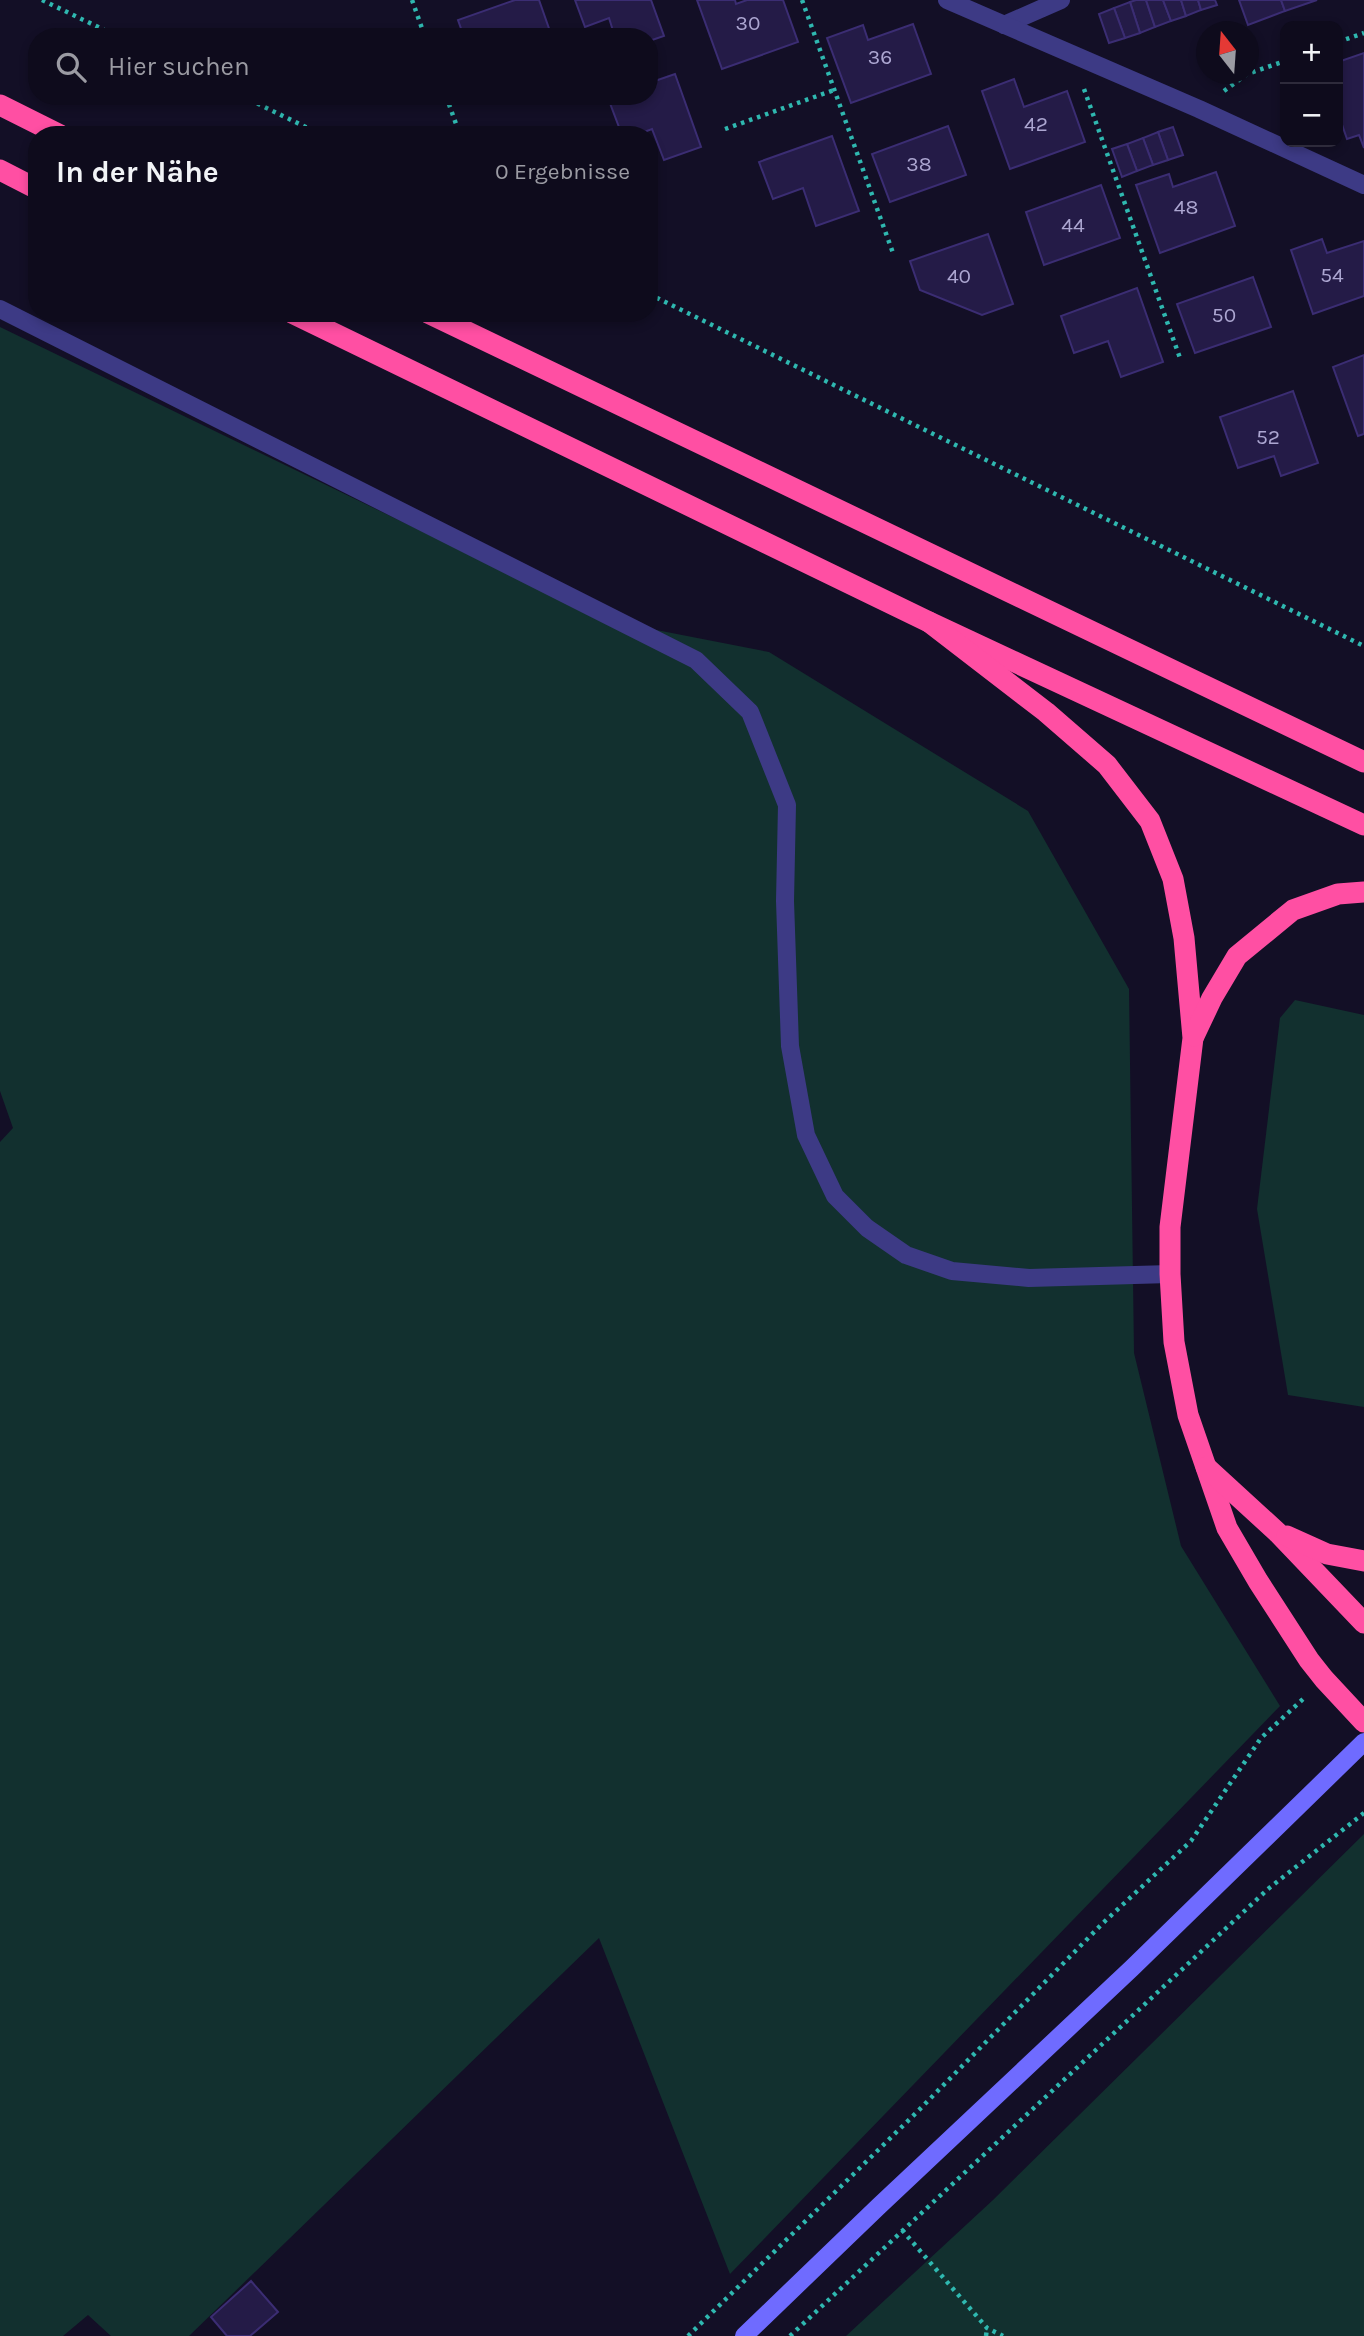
<!DOCTYPE html>
<html lang="de">
<meta charset="utf-8">
<style>
:root{--surface:#0e0b1c;--page:#1c1929;--text:#f1f3f6;--muted:#9b9ba3;--line:#2e2b3b}
body{margin:0;font-family:Karla,sans-serif;background:var(--page);color:var(--text)}
.controls{position:absolute;right:21px;top:21px;display:grid;overflow:hidden;border-radius:14px;box-shadow:0 4px 10px #0003}
.controls button{width:63px;height:63px;display:grid;place-items:center;padding:0;border:0;border-bottom:2px solid var(--line);background:var(--surface);color:var(--text);font:35px sans-serif}
.compass{position:absolute;left:1196px;top:21px;width:63px;height:63px;border-radius:50%;background:var(--surface);box-shadow:0 4px 10px #0003;rotate:343deg}
.list{margin:0;padding:0;list-style:none}
h2{display:flex;justify-content:space-between;align-items:center;height:91px;margin:0;padding:0 28px;font-size:30px}
h2 small{font-size:23px;font-weight:400;color:var(--muted)}
.icon{flex:none;width:38px;height:38px;fill:none;stroke:currentColor;stroke-width:2;stroke-linecap:round;stroke-linejoin:round}
.map{position:relative;flex:none;width:1364px;height:2336px;overflow:hidden}
.search{position:absolute;background:var(--surface);box-shadow:0 4px 10px #0003;left:28px;top:28px;width:630px;height:77px;display:flex;align-items:center;gap:18px;box-sizing:border-box;padding:0 24px;border-radius:28px;color:var(--muted);font-size:26px}
.panel{position:absolute;background:var(--surface);box-shadow:0 4px 10px #0003;left:28px;top:126px;width:630px;height:196px;border-radius:28px}
.map>svg:first-child{display:block}
</style>
<div class="map">
<svg width="1364" height="2336" viewBox="0 0 1364 2336">
<rect width="100%" height="100%" fill="#130f26"/>
<!-- green -->
<g fill="#12302f">
<polygon points="0,327 605,620 769,652 1028,811 1129,989 1134,1353 1181,1546 1280,1706 730,2274 599,1938 189,2336 111,2336 88,2315 63,2336 0,2336 0,1142 13,1128 0,1091"/>
<polygon points="1295,1000 1364,1015 1364,1407 1288,1395 1257,1209 1280,1018"/>
<polygon points="1364,1834 1364,2336 846,2336 993,2200"/>
</g>
<!-- building -->
<g fill="#241b47" stroke="#3b2d73" stroke-width="2">
<polygon points="515,0 539,0 552,37 464,37 458,20"/>
<polygon points="575,0 651,0 664,36 649,41 649,37 615,37 609,18 585,27"/>
<polygon points="697,0 735,0 736,4 747,0 783,0 798,42 722,69"/>
<polygon points="1136,0 1146,0 1155,27 1140,33 1130,2"/>
<polygon points="1146,0 1163,0 1171,21 1155,27"/>
<polygon points="1163,0 1181,0 1186,16 1171,21"/>
<polygon points="1181,0 1198,0 1201,10 1186,16"/>
<polygon points="1198,0 1215,0 1217,5 1201,10"/>
<polygon points="1239,0 1281,0 1285,11 1248,25"/>
<polygon points="1281,0 1317,0 1285,11"/>
<polygon points="1130,2 1140,33 1125,38 1114,8"/>
<polygon points="1114,8 1125,38 1109,43 1099,14"/>
<polygon points="913,24 931,74 851,103 827,38 863,25 868,40"/>
<polygon points="1364,53 1364,148 1359,135 1347,139 1338,113 1338,62"/>
<polygon points="675,74 701,147 664,160 652,129 636,135 622,135 608,98 649,96 649,83"/>
<polygon points="1014,79 1024,107 1067,91 1085,142 1010,169 982,91"/>
<polygon points="948,126 966,175 890,202 872,154"/>
<polygon points="1173,127 1183,155 1168,160 1158,132"/>
<polygon points="1158,132 1168,160 1153,165 1143,138"/>
<polygon points="832,136 859,211 816,226 803,188 773,199 759,162"/>
<polygon points="1143,138 1153,165 1137,171 1127,144"/>
<polygon points="1127,144 1137,171 1122,177 1112,149"/>
<polygon points="1216,172 1235,226 1160,253 1136,185 1169,174 1173,187"/>
<polygon points="1101,185 1120,238 1044,265 1026,212"/>
<polygon points="988,234 1013,304 982,315 920,290 910,261"/>
<polygon points="1322,239 1327,253 1364,241 1364,296 1313,314 1291,250"/>
<polygon points="1253,277 1271,327 1195,353 1177,304"/>
<polygon points="1137,288 1163,362 1121,377 1108,341 1074,353 1061,316"/>
<polygon points="1364,355 1364,434 1358,436 1333,367"/>
<polygon points="1293,391 1318,463 1281,476 1274,456 1238,468 1220,417"/>
<polygon points="251,2281 278,2312 250,2336 227,2336 211,2317"/>
</g>
<g fill="none" stroke-linecap="round" stroke-linejoin="round">
<!-- path -->
<g stroke="#2fb8b0" stroke-width="4.5" stroke-dasharray="3.5 5" stroke-linecap="butt">
<polyline points="42,0 119,37"/>
<polyline points="412,0 425,37"/>
<polyline points="802,0 893,253"/>
<polyline points="1338,42 1364,33"/>
<polyline points="1084,89 1180,358"/>
<polyline points="1224,91 1247,74 1285,61"/>
<polyline points="242,96 322,135"/>
<polyline points="446,96 460,135"/>
<polyline points="725,129 834,90"/>
<polyline points="649,294 1364,646"/>
<polyline points="902,2230 987,2328 1003,2336"/>
<polyline points="688,2336 917,2112 1103,1923 1191,1841 1261,1738 1303,1699"/>
<polyline points="790,2336 1268,1889 1364,1813"/>
<polyline points="986,2336 987,2328"/>
</g>
<!-- service -->
<g stroke="#3d3a85" stroke-width="18">
<polyline points="1004,25 1061,0"/>
<polyline points="0,309 696,660 750,712 787,805 785,901 790,1046 806,1135 835,1196 867,1228 906,1255 952,1271 1029,1278 1170,1274"/>
</g>
<!-- minor -->
<polyline stroke="#3d3a85" stroke-width="18" points="947,0 1199,109 1364,185"/>
<!-- secondary -->
<polyline stroke="#6f6bff" stroke-width="18" points="744,2336 879,2206 1132,1968 1364,1742"/>
<!-- motorway -->
<g stroke="#ff4fa3" stroke-width="21">
<polyline points="0,105 60,135"/>
<polyline points="0,170 37,189"/>
<polyline points="292,313 929,622 1364,825"/>
<polyline points="428,313 1364,762"/>
<polyline points="929,622 1046,712 1107,765 1150,821 1173,879 1184,938 1193,1038 1170,1227 1170,1274 1174,1342 1188,1415 1227,1528 1258,1581 1309,1660 1324,1679 1364,1722"/>
<polyline points="1194,1036 1212,998 1237,956 1293,910 1338,894 1364,892"/>
<polyline points="1206,1467 1277,1532 1364,1623"/>
<polyline points="1287,1536 1327,1554 1364,1561"/>
</g>
</g>
<g text-anchor="middle" dominant-baseline="central" stroke-width="6" stroke-linejoin="round" paint-order="stroke">
<!-- number labels -->
<g font-size="21" fill="#aca6d1">
<text x="748" y="23">30</text>
<text x="880" y="57">36</text>
<text x="1036" y="124">42</text>
<text x="919" y="164">38</text>
<text x="1186" y="207">48</text>
<text x="1073" y="225">44</text>
<text x="1332" y="275">54</text>
<text x="959" y="276">40</text>
<text x="1224" y="315">50</text>
<text x="1268" y="437">52</text>
</g>
</g>
</svg>
<div class="controls">
<button>+</button>
<button>−</button>
</div>
<svg class="compass" viewBox="-18 -18 36 36"><path d="M0-13l5 13h-10z" fill="#e53935"/><path d="M0 13l5-13h-10z" fill="#9b9ba3"/></svg>
<div class="search"><svg class="icon" aria-label="search" viewBox="0 0 24 24"><circle cx="10" cy="10" r="6"/><path d="M15 15l6 6"/></svg>Hier suchen</div>
<section class="panel">
<h2>In der Nähe<small>0 Ergebnisse</small></h2>
<ul class="list">
</ul>
</section>
</div>
